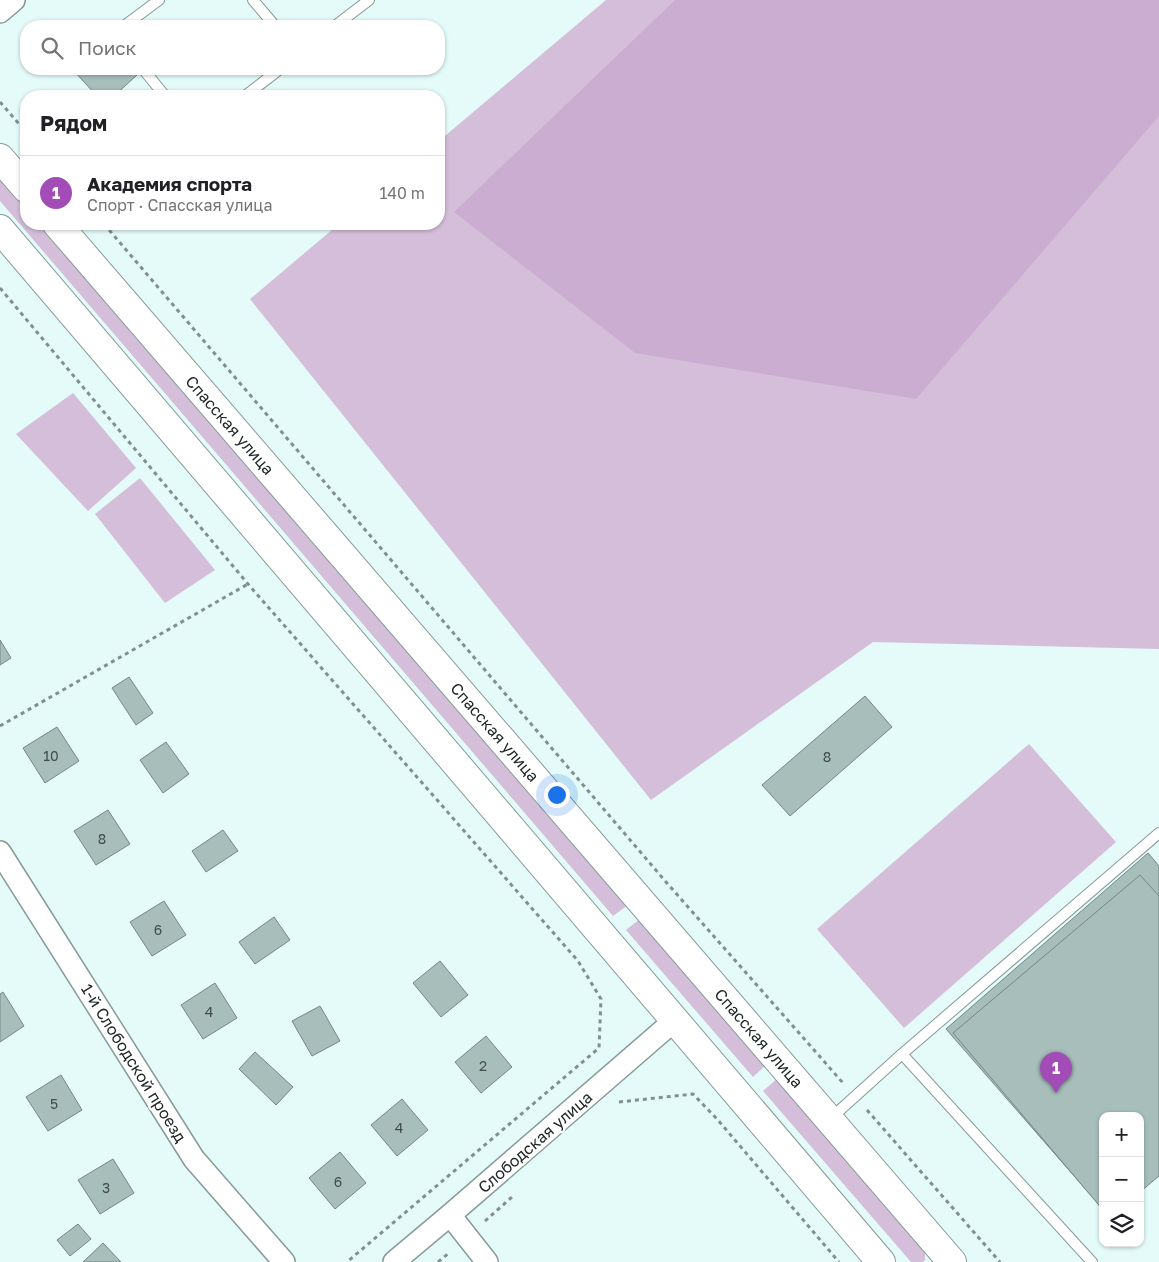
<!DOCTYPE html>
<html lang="ru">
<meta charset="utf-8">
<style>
:root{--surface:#fff;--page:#f6f6f6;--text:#202124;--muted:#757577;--line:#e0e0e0;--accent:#a34cb8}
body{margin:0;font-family:"Golos Text",sans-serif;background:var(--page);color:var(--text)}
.controls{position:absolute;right:15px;bottom:15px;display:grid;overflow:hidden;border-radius:10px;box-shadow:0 1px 4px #0004}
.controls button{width:45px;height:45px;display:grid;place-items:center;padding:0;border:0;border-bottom:1px solid var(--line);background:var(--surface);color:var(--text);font:25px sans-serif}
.you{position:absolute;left:556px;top:794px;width:18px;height:18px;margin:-12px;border:4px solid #fff;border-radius:50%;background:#1a73e8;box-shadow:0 0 0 8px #1a73e833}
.badge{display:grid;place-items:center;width:32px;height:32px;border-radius:50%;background:var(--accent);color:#fff;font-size:16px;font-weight:700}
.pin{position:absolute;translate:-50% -41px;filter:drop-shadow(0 1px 2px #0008)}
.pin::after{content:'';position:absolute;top:26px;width:18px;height:15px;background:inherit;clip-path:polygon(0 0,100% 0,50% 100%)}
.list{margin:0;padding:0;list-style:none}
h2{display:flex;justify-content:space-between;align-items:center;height:65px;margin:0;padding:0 20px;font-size:21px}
h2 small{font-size:16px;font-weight:400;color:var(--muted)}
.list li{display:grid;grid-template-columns:32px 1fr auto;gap:15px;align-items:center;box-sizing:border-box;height:75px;padding:0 20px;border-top:1px solid var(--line)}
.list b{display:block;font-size:19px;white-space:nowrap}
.list p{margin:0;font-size:16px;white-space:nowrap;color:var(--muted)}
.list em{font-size:16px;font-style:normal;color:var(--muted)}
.icon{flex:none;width:28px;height:28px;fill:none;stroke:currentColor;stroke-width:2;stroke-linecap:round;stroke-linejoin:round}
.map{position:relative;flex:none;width:1159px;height:1262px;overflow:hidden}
.search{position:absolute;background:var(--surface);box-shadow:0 1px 4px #0004;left:20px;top:20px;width:425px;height:55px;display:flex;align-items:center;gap:12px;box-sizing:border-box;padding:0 18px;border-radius:20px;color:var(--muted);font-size:19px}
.panel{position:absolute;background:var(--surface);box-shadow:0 1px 4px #0004;left:20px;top:90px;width:425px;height:140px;border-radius:20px}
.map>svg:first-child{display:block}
</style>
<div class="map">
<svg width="1159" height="1262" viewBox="0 0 1159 1262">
<rect width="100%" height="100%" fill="#e4fbf9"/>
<!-- green -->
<g fill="#d4beda">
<polygon points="606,0 1159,0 1159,649 873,642 651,800 250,299 339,224 439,224 439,141"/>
<polygon points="0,173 26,203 26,224 44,224 628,905 613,916 0,201"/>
<polygon points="73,393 136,468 88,511 16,434"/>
<polygon points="140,478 215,570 165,603 95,514"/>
<polygon points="1029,744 1116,842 904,1028 817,929"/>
<polygon points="640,919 767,1064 753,1077 626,930"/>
<polygon points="778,1078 925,1253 925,1260 923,1262 911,1262 763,1091"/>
</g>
<!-- forest -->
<polygon fill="#cbadd2" points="675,0 1159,0 1159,116 916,399 635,353 454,212"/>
<!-- building -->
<g fill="#a7bebb" stroke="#738885">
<polygon points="72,69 131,69 137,75 114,96 97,96"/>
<polygon points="0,640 11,658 0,665"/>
<polygon points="129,677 153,713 136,725 112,688"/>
<polygon points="865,696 892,727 790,816 762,785"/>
<polygon points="57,727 79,761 45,783 23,748"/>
<polygon points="166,742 189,774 163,793 140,760"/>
<polygon points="108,810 130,844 96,865 74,831"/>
<polygon points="223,830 238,851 206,872 192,851"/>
<polygon points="1148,853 1159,866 1159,1159 1140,1175 1140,1116 1103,1116 1102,1208 946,1029"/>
<polygon points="1140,875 1159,896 1159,1176 1140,1192 1140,1116 1103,1116 1103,1210 953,1033"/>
<polygon points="164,901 186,935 152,956 130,922"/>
<polygon points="274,917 290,940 255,964 239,942"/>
<polygon points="440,961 468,995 441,1017 413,983"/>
<polygon points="215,983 237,1018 203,1039 181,1005"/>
<polygon points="3,992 24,1026 0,1042 0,994"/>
<polygon points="320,1006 340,1041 312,1056 292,1021"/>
<polygon points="486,1036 512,1067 481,1093 455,1062"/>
<polygon points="255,1052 293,1087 276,1105 239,1069"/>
<polygon points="61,1075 82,1110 48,1131 26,1097"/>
<polygon points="402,1099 428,1130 397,1156 371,1125"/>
<polygon points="340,1152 366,1183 335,1209 309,1178"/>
<polygon points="113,1159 134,1193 100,1214 78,1180"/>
<polygon points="78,1224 91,1239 70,1256 57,1240"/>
<polygon points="103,1243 121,1262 83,1262"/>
</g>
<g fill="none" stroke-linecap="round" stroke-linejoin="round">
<!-- lane casing -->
<g stroke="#859b98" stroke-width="12">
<g id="lane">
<polyline points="253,0 275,26"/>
<polyline points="124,26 159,0"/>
<polyline points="335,26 369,0"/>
<polyline points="143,69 165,96"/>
<polyline points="245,96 280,69"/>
<polyline points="902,1054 1092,1262"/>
<polyline points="830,1119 902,1054 1159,833"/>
</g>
</g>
<!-- street casing -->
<g stroke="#859b98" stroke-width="24">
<g id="street">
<polyline points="0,12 14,0"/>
<polyline points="0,852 194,1159 284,1262"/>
<polyline points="450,1215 487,1262"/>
<polyline points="394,1262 450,1215 675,1020"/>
</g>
</g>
<!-- secondary casing -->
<g stroke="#859b98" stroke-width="30">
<g id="secondary">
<polyline points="0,158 26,188"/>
<polyline points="57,224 952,1262"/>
<polyline points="0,229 881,1262"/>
</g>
</g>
<!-- path -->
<g stroke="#81908f" stroke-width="3" stroke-dasharray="4 4" stroke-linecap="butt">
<polyline points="0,102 26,132"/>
<polyline points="104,224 666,882 843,1083"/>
<polyline points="0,288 248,584 578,961 601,999 599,1048 347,1262"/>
<polyline points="0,726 248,584"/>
<polyline points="619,1102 693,1094 717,1119 839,1262"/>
<polyline points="867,1110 1000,1262"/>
<polyline points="485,1221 512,1197"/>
<polyline points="438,1262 449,1253"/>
</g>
<!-- lane -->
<use href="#lane" stroke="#fff" stroke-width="10"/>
<!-- street -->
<use href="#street" stroke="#fff" stroke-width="21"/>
<!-- secondary -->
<use href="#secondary" stroke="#fff" stroke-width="28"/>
</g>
<g text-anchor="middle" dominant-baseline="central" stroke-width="4.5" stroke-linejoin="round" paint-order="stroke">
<!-- number labels -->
<g font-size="14" fill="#424e4c">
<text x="51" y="755">10</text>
<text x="827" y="756">8</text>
<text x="102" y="838">8</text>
<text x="158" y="929">6</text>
<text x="209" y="1011">4</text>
<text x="483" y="1065">2</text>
<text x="54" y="1103">5</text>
<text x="399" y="1127">4</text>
<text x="338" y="1181">6</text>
<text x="106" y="1187">3</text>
</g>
<!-- street labels -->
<g font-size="16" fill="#202827" stroke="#fff">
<text transform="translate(230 425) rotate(49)">Спасская улица</text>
<text transform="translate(495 732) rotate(49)">Спасская улица</text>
<text transform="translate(759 1038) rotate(49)">Спасская улица</text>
<text transform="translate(134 1063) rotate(58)">1-й Слободской проезд</text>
<text transform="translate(535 1142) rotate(-41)">Слободская улица</text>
</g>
</g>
</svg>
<div class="controls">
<button>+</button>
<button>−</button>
<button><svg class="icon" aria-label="layers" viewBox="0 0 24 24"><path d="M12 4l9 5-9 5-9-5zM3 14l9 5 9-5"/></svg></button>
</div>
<div class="you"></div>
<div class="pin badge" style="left:1056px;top:1093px">1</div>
<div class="search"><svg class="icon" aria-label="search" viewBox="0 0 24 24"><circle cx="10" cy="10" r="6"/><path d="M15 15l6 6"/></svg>Поиск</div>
<section class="panel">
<h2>Рядом<small></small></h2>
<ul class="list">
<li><span class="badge">1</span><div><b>Академия спорта</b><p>Спорт · Спасская улица</p></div><em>140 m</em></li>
</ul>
</section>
</div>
